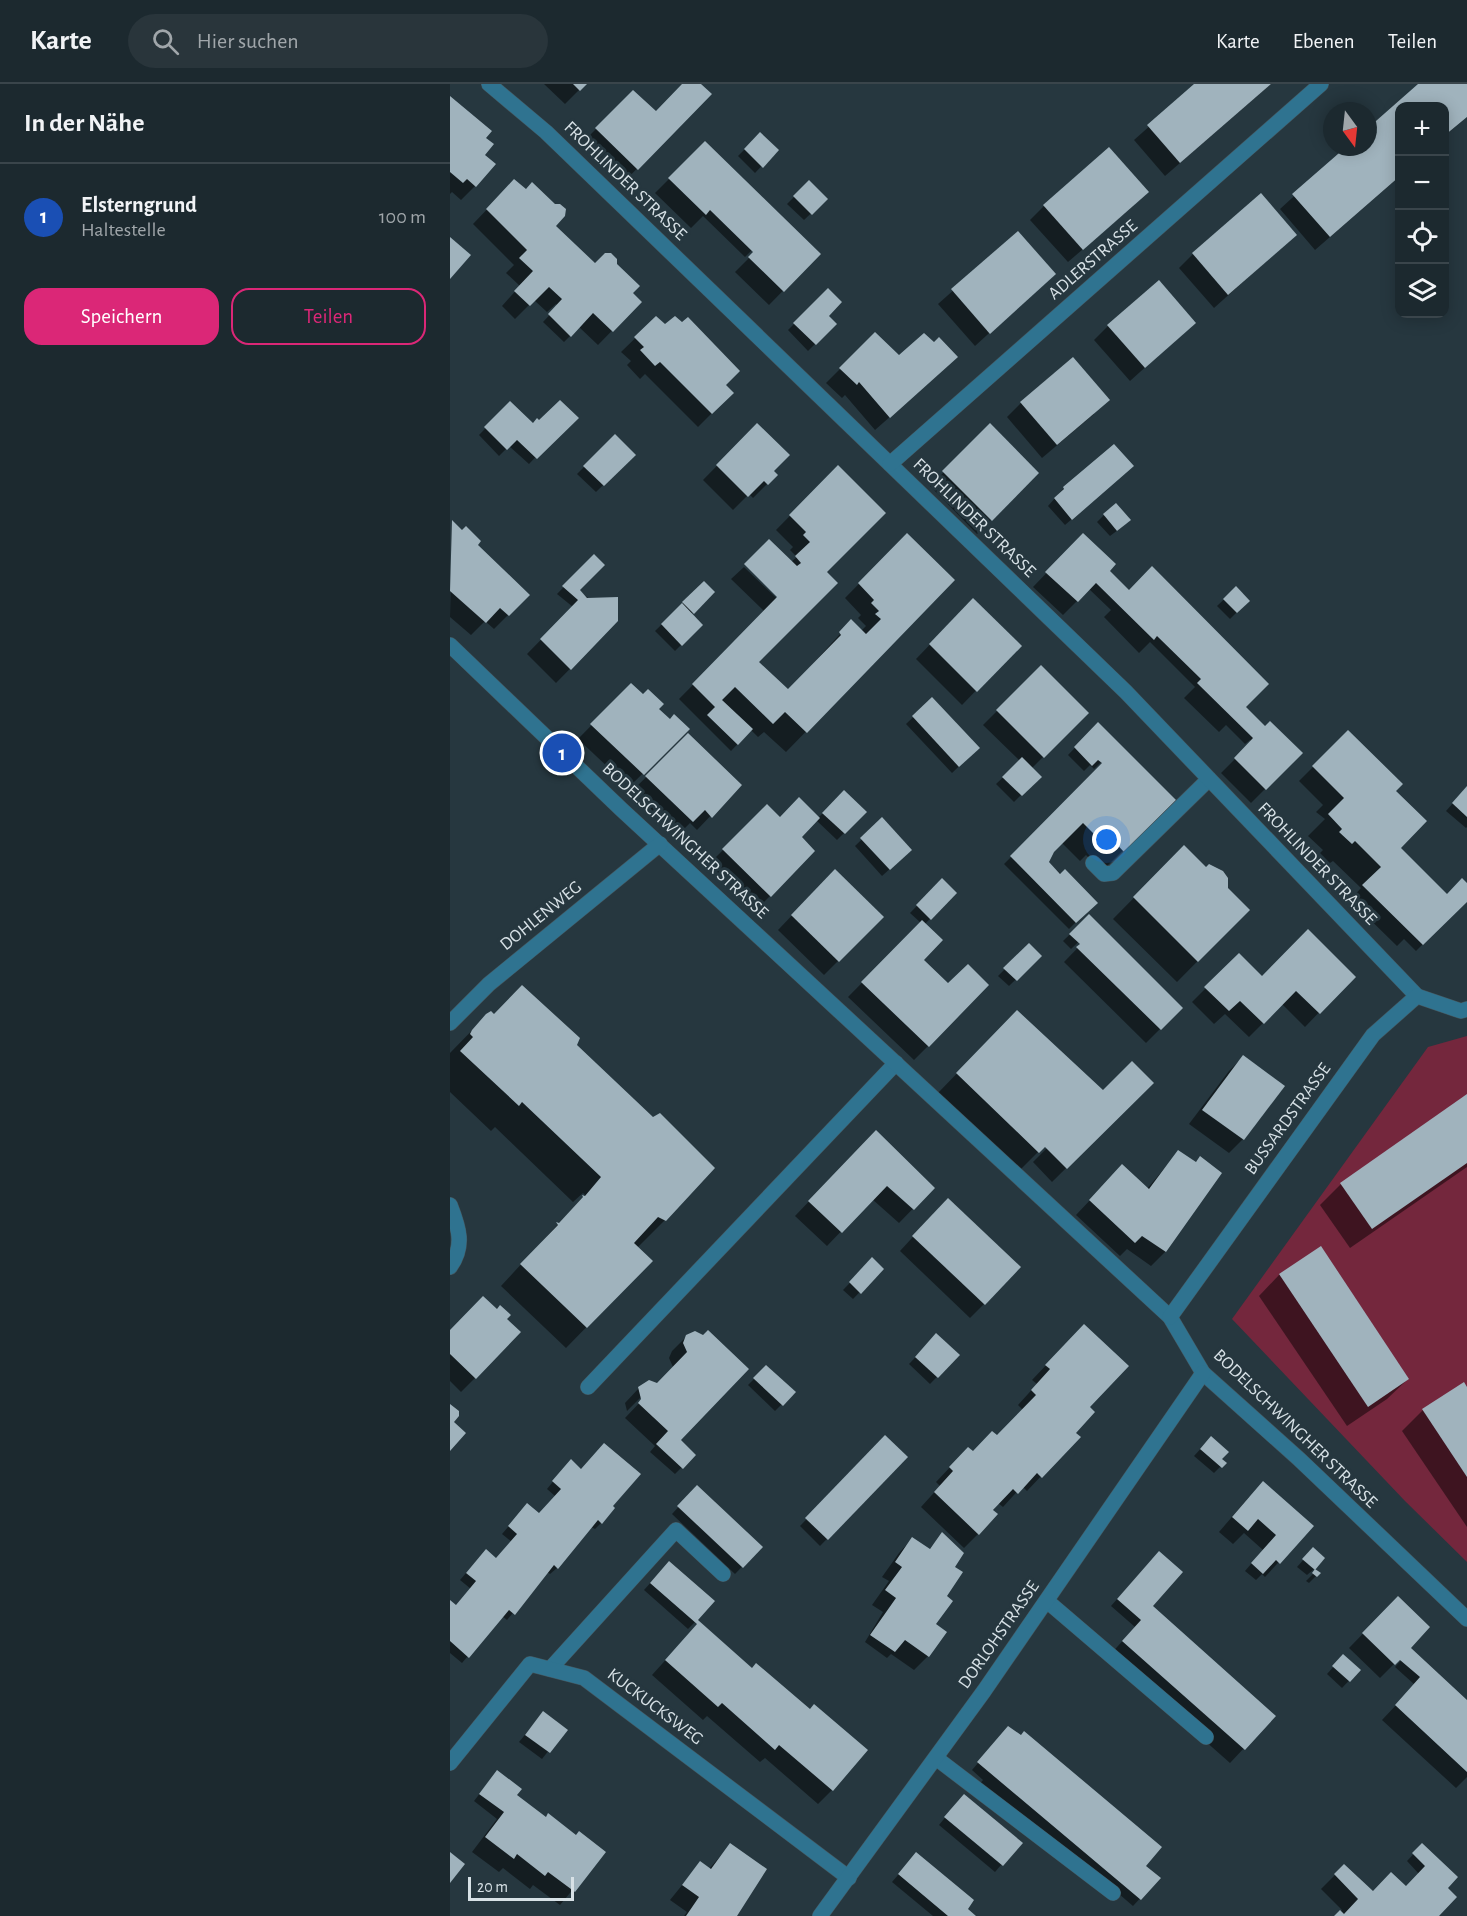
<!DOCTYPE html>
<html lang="de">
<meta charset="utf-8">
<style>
:root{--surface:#1c292f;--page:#29353b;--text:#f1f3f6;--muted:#a0a6aa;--line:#3a454b;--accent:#db2777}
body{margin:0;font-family:"Alegreya Sans",sans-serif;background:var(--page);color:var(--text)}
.controls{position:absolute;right:18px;top:18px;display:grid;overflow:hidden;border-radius:12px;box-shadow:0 3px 15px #0003}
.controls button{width:54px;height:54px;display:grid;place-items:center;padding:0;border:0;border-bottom:2px solid var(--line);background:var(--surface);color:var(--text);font:30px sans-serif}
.compass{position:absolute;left:873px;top:18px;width:54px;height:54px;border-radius:50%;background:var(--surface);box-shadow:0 3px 15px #0003;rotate:165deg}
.scale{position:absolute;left:18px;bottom:15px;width:106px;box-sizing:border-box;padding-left:6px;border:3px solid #d7e1e6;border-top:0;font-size:16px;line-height:21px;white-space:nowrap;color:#d7e1e6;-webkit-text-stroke:4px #26373f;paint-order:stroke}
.you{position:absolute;left:657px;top:756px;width:21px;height:21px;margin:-15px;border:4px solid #fff;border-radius:50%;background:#1a73e8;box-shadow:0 0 0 9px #1a73e833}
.badge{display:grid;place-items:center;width:39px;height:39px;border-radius:50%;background:var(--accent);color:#fff;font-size:20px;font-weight:700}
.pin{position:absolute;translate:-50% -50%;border:3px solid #fff;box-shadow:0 2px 6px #0006}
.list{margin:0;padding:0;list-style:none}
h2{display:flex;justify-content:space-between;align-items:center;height:78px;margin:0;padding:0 24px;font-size:26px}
h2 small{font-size:20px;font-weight:400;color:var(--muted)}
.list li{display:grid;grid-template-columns:39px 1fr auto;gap:18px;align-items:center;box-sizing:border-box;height:108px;padding:0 24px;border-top:2px solid var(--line)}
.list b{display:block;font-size:22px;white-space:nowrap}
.list p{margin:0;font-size:20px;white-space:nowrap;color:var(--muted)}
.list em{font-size:20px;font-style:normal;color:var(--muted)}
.actions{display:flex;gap:12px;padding:18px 24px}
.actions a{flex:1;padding:14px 0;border:2px solid var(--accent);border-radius:18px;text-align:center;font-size:21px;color:var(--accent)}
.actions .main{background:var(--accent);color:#fff}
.icon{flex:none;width:33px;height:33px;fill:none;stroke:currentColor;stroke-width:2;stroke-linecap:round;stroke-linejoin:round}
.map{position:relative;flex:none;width:1017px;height:1832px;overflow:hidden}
header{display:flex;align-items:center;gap:36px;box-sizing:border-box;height:84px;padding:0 30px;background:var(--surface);border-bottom:2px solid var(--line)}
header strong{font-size:28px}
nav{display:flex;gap:33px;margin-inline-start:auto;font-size:21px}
.search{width:420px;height:54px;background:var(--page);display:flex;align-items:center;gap:15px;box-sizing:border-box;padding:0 21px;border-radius:33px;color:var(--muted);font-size:22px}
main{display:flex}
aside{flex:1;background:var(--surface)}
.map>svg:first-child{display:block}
</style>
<header>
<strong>Karte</strong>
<div class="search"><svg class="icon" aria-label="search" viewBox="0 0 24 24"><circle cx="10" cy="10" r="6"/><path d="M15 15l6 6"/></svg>Hier suchen</div>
<nav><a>Karte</a><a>Ebenen</a><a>Teilen</a></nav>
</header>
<main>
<aside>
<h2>In der Nähe<small></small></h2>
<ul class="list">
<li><span class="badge" style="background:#1a4fb4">1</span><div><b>Elsterngrund</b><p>Haltestelle</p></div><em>100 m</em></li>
</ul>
<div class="actions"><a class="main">Speichern</a><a>Teilen</a></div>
</aside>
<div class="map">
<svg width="1017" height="1832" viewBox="0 0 1017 1832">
<rect width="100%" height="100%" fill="#26373f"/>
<!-- green -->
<polygon fill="#74273d" points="1017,952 1017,1478 955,1417 782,1235 978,963"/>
<!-- shadow -->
<g fill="#0007">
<polygon points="94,0 135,0 115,20"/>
<polygon points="234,0 249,0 259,10 173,99 132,59 183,8 205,29"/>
<polygon points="747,0 821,0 715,92 684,56"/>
<polygon points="970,0 1017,0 1017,33 994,52 994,22 950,22 950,92 865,166 830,125 898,63 918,63 918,46"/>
<polygon points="0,16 34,54 25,102 11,116 2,108 0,110"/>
<polygon points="310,50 327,66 305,89 288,72"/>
<polygon points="255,59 369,170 319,221 285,188 330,143 327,141 295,173 253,132 241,144 205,109"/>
<polygon points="64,97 104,142 145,181 165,180 181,209 190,218 148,261 129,243 114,258 93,238 108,222 106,220 97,228 84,216 65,235 52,222 70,202 56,189 64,181 23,140"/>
<polygon points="359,98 376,115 354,136 337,120"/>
<polygon points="594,122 683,122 618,178 580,136"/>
<polygon points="568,149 604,190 525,262 488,220"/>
<polygon points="831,164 764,224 729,184 743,170"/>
<polygon points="378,206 376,232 385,240 358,267 338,246"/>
<polygon points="206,234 282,309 248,343 195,290 190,295 177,281 181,277 171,268"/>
<polygon points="658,242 730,252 680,297 644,256"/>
<polygon points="425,250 449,273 484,260 492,287 425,346 395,311 392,314 376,299"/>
<polygon points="60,319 99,359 79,380 59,362 49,372 29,351"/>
<polygon points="571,319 644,330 592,374 557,333"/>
<polygon points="307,341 322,387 326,391 303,414 299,410 283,426 253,396"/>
<polygon points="540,342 587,389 527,450 480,402"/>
<polygon points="165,352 184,371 146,408 127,390"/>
<polygon points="388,383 375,488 296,480 341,478 347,473 340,466 343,463 326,446"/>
<polygon points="675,389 615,441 598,422 614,404"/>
<polygon points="654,431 672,443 660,452 647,438"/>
<polygon points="2,438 78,511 44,545 35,537 21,551 0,533"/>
<polygon points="457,451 503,497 336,668 314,648 308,653 301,646 281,667 229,615 315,528 281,495 294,483 349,536 307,578 338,607 401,538 411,547 416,542 408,534 411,531 395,514"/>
<polygon points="633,451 649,495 815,644 851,669 801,719 771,689 802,658 800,656 795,660 776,641 769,648 734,614 745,603 700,558 689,569 654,533 661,526 639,505 613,531 583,503"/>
<polygon points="144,472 128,506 167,537 106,599 77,570 123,523 107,510"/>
<polygon points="254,499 263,508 241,530 251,541 225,567 205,547"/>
<polygon points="786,504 798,517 780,535 767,522"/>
<polygon points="523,516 569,562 512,621 466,575"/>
<polygon points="591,583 637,629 581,685 589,693 564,718 546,700 570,677 533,641"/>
<polygon points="181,601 220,637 238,645 179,703 128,655"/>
<polygon points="482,615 528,664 502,689 456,640"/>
<polygon points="648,640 724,716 652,787 636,771 630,777 612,759 602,768 597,778 645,819 619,845 554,780 669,664 667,662 644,685 640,681 634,687 618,671"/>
<polygon points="898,648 944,707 948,764 997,812 1017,801 1017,816 966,867 954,855 947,862 900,816 911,804 883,777 880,779 870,769 873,766 858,752 875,735 866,728 873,721 849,697"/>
<polygon points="238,652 290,701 247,746 240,739 228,751 182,707"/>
<polygon points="1017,703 1017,743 1016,744 996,727"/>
<polygon points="394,708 415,728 387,756 366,736 350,753 320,812 306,826 259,780 317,722 329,735 368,734"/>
<polygon points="432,736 453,773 432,792 405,762"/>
<polygon points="734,763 756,785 772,789 778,801 776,804 798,826 727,898 663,835"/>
<polygon points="492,796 505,809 474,841 472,876 478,962 464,976 398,913 471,839 460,829"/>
<polygon points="371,801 432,833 374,891 328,846"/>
<polygon points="639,832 647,840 621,865 613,857"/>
<polygon points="649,842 731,924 696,959 614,878"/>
<polygon points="579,861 590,872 559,902 548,892"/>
<polygon points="789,871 812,894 903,893 855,943 832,920 799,953 775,930 764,940 742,918"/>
<polygon points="37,931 125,961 215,1136 187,1164 201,1177 116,1264 51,1202 135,1111 133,1109 123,1118 45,1043 41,1047 0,1008 0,969"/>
<polygon points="547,948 650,1006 568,1088 487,1010"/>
<polygon points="793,973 833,1003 793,1055 779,1069 739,1040 779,987"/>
<polygon points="682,979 702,999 602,1098 583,1078"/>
<polygon points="1017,1012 1017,1083 900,1164 870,1121 891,1100"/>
<polygon points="412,1062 483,1104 449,1139 422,1115 377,1162 345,1132"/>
<polygon points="728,1068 745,1079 750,1074 770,1089 715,1168 701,1182 677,1165 670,1172 626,1131 659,1096 697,1105"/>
<polygon points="484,1130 534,1220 520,1234 450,1167"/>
<polygon points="870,1164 958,1295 937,1315 897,1342 809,1212 829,1191"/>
<polygon points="422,1176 432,1185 403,1215 393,1206"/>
<polygon points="0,1248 25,1294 11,1308 0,1297"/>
<polygon points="237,1252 253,1252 228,1357 244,1371 225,1390 200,1368 205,1362 175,1334 194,1314 192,1312 177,1327 175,1319 189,1304 207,1301 223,1283 219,1274 222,1267"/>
<polygon points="620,1256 638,1323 623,1349 628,1353 577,1407 572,1402 553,1423 548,1419 528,1450 514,1464 471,1423 490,1402 486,1398 504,1379 547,1353 573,1326 568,1321 587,1300 582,1296"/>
<polygon points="480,1258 508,1271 480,1300 459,1280"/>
<polygon points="317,1282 344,1308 325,1327 298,1301"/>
<polygon points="1013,1300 1017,1305 1017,1443 952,1347 973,1326"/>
<polygon points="435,1353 456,1373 370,1462 350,1442"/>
<polygon points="755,1360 774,1379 764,1389 744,1372"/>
<polygon points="114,1384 161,1422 151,1439 145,1445 141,1443 107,1484 100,1490 97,1488 57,1536 52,1532 12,1579 0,1569 0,1518 5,1523 21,1505 10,1496 29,1474 46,1476 62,1458 52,1450 71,1428 89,1431 105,1412 97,1405"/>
<polygon points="247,1403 311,1463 285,1490 222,1430"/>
<polygon points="799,1413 862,1442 815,1493 812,1490 806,1496 795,1487 813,1466 794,1449 783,1460 769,1448"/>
<polygon points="462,1455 479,1466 486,1457 503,1483 484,1541 478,1572 464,1586 441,1570 437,1574 415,1558 433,1528 422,1521 439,1497 432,1493 449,1469"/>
<polygon points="863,1465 864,1485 857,1491 847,1483"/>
<polygon points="702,1475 701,1523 824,1632 780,1679 659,1572 685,1543 661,1522"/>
<polygon points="212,1486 245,1538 238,1545 194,1506"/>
<polygon points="866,1487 869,1489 859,1499 856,1497"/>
<polygon points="934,1528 944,1580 930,1594 899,1564"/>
<polygon points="249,1539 382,1706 368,1720 315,1674 310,1678 257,1632 253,1636 202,1591"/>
<polygon points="961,1566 1017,1618 1017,1693 1006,1704 932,1636 965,1601 945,1583"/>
<polygon points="893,1572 909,1586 892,1604 877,1590"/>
<polygon points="93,1629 115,1646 92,1675 69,1658"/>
<polygon points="552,1651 708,1795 683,1822 669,1810 662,1817 527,1703 533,1696 522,1686"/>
<polygon points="41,1695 61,1717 154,1768 110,1821 83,1801 80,1805 53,1784 49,1788 22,1768 47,1735 24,1717"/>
<polygon points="507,1719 570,1759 545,1788 489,1741"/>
<polygon points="280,1761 286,1832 234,1832 237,1828 220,1816 250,1779 259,1785"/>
<polygon points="972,1761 995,1804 987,1832 886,1832 892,1826 871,1805 894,1782 923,1809 955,1804 969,1790 957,1777"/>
<polygon points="460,1777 509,1832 483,1832 442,1798"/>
</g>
<!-- building -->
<g fill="#a0b3bd">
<polygon points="123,0 137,0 130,7"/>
<polygon points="232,0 251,0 262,10 188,86 145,44 183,6 206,27"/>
<polygon points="744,0 821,0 730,79 697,41"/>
<polygon points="968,0 1017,0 1017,33 994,52 994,22 950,22 950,92 880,153 842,110 896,63 918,63 918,44"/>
<polygon points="0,12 42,47 36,54 44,60 35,71 46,80 26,103 17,95 13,99 0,88"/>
<polygon points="310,48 329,66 313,84 294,65"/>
<polygon points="255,57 371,170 334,208 298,173 303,168 260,126 256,131 218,94"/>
<polygon points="659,63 699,108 633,166 593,121"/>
<polygon points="64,95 76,105 82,98 105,120 110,120 116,125 115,132 106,142 145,179 155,169 161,169 167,175 167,180 190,202 183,209 192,218 163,248 143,229 121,253 98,230 112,215 99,203 80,222 64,207 83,187 69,174 77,166 36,125"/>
<polygon points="359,96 378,115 362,131 343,112"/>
<polygon points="811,109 847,151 778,211 742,169"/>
<polygon points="568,147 606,190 540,250 501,205"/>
<polygon points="0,153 21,171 0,195"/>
<polygon points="709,196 746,239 695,284 657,241"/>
<polygon points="378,204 392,218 379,232 387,240 366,261 343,239"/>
<polygon points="206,232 215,240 225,232 232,238 238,233 290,287 276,301 284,309 262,330 210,278 205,282 190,266 194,263 184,253"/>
<polygon points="425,248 449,271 474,249 484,258 489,253 508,273 440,334 409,298 407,301 389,284"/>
<polygon points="623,273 660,316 607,361 570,318"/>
<polygon points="110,316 129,334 87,375 67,356 57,366 34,343 60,317 83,339 87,334 89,336"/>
<polygon points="307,339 340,371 324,387 328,391 318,401 314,397 298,413 266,381"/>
<polygon points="540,339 589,389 542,437 492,387"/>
<polygon points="165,350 186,371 154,402 133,382"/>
<polygon points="664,360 684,382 622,436 604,414 614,405 613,403"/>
<polygon points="388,381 436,429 377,488 388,499 309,578 338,605 391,551 389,548 401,535 416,550 431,535 425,530 429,527 421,519 424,516 408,499 457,449 505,496 357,649 335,628 323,640 285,603 272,616 303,645 288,661 257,631 265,623 242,600 327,513 294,480 319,455 347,482 351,479 345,472 360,458 353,451 356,448 339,431"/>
<polygon points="666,419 681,436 667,447 653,430"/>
<polygon points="2,436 12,446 16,442 31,457 28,461 80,511 59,532 50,524 36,539 0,507"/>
<polygon points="633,449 666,480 660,487 679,506 702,482 819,600 796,623 815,642 820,637 853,669 816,706 784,674 803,654 747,599 751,595 707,552 704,556 646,499 628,518 595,488"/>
<polygon points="144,470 155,481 130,506 137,514 168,513 168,537 121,586 90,555 128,516 112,502"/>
<polygon points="254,497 265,508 244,530 232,518"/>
<polygon points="786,502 800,517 787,529 773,515"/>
<polygon points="523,514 572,562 527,608 479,560"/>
<polygon points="232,519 253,541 232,562 211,540"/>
<polygon points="591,581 639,629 594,674 546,626"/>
<polygon points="181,599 193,610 198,605 214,620 209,625 220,635 224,630 240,645 194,691 140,640"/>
<polygon points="482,613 530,664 509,683 462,632"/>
<polygon points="648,638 726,716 674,768 658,751 651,757 633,739 604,768 599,778 610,790 615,785 648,819 626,839 560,772 652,679 648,676 642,682 624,663"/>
<polygon points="898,646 953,700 946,707 977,737 951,764 997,810 1012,794 1017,799 1017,818 973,861 912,801 931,783 905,757 902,760 889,748 892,745 878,730 894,714 862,682"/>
<polygon points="238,649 292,701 262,734 255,726 243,738 195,692"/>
<polygon points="572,673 592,693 572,712 552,693"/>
<polygon points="1017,702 1017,733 1002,719"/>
<polygon points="394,706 417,728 395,750 372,729"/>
<polygon points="349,713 370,734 352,753 365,767 321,813 272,765 317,720 330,733"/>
<polygon points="432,733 462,766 440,786 410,754"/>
<polygon points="734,761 756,783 759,780 773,787 778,794 778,804 800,826 748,878 683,813"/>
<polygon points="385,785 434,833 389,878 341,831"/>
<polygon points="492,794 507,809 481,836 466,821"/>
<polygon points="639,830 733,924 711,946 626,863 630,860 619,850"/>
<polygon points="472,836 493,856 474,876 498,899 518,880 539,901 479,963 411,898"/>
<polygon points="858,845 906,893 870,930 846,907 814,940 790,917 779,927 754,903 789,869 812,892"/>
<polygon points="579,859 592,872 567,897 553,884"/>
<polygon points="72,901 130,954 127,961 203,1033 210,1029 265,1084 216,1137 208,1133 184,1159 203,1177 137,1244 70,1180 108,1141 106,1138 109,1139 133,1113 132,1111 135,1112 151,1093 72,1018 69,1022 10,967 23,953 20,950 22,946 36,930 41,927 44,930"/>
<polygon points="567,926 653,1006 682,977 704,999 617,1085 595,1063 589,1069 506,989"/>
<polygon points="793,971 835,1002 794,1056 752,1026"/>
<polygon points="1017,1010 1017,1079 922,1145 890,1099"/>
<polygon points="426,1046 485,1104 464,1126 437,1102 392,1149 358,1117"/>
<polygon points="728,1066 746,1078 750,1072 772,1089 716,1168 692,1152 685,1159 639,1116 672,1080 699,1105"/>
<polygon points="498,1114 571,1183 535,1221 462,1152"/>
<polygon points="871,1162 959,1295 918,1323 829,1190"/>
<polygon points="422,1173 434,1185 411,1210 399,1198"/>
<polygon points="33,1212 47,1225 50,1221 61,1231 57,1235 71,1248 26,1295 0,1270 0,1246"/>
<polygon points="634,1240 679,1282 640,1323 645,1328 626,1349 631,1353 592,1394 587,1389 568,1410 563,1405 543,1426 548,1430 529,1451 484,1408 503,1387 499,1383 518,1363 523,1367 542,1347 547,1351 586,1311 581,1306 600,1285 595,1281"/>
<polygon points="258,1246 299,1285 231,1356 246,1371 233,1385 206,1360 218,1347 188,1319 191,1315 188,1303 199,1296 207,1299 237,1268 233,1259 236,1251 245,1247 253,1251"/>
<polygon points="486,1249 510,1271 488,1294 465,1273"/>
<polygon points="316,1281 346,1308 333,1322 303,1294"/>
<polygon points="1014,1298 1017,1303 1017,1393 972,1325"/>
<polygon points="0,1320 9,1327 9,1332 4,1338 16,1349 0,1367"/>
<polygon points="435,1351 458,1373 378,1456 355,1434"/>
<polygon points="761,1352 779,1368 772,1375 777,1379 772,1384 750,1365"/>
<polygon points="154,1359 191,1390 163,1422 165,1424 152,1440 148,1436 108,1485 104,1481 65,1531 59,1526 19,1574 0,1557 0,1516 6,1521 26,1497 16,1489 36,1465 46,1474 67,1450 58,1442 77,1419 89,1429 111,1405 102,1397 121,1375 131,1385"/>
<polygon points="813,1397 864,1442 830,1480 826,1476 813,1490 801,1479 826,1451 808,1435 798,1447 782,1433"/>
<polygon points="247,1401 313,1463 293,1484 227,1422"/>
<polygon points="492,1448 514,1469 505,1483 513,1488 497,1512 503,1517 486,1540 497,1548 479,1573 455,1556 445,1568 420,1551 446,1514 435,1506 452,1483 445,1478 462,1453 480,1465"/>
<polygon points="863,1463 875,1474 865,1486 852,1475"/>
<polygon points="709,1467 733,1488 703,1522 826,1632 795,1666 672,1557 691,1536 667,1515"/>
<polygon points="219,1477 265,1517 248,1536 302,1584 306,1579 360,1625 364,1620 418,1666 383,1707 329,1661 325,1666 272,1619 268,1623 215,1576 247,1540 200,1499"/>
<polygon points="865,1485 871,1489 867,1493 862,1489"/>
<polygon points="948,1512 980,1543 961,1564 1017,1616 1017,1688 945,1621 970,1593 950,1576 945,1581 912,1549"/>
<polygon points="893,1570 911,1586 900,1598 882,1582"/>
<polygon points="93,1627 118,1646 100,1669 75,1651"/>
<polygon points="558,1642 571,1651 574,1647 712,1763 696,1782 711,1794 691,1816 527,1678"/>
<polygon points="47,1686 72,1705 67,1711 96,1733 98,1729 126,1751 129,1747 156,1768 125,1808 98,1788 95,1792 67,1770 64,1775 35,1753 54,1728 29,1710"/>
<polygon points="514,1710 573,1759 553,1782 494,1733"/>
<polygon points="280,1759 317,1785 287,1832 236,1832 249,1813 232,1801 250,1777 261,1785"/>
<polygon points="972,1759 1008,1793 998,1804 1007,1813 989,1832 884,1832 890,1826 894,1830 908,1815 884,1790 894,1780 923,1807 941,1788 956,1802 975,1782 962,1769"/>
<polygon points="0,1768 15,1780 0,1799"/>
<polygon points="466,1768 524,1816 518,1825 526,1832 498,1832 448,1790"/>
</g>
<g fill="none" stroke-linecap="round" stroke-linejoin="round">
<!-- lane casing -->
<g stroke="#46565d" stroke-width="16">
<g id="lane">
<polyline points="643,779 654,790 663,789 759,695"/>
<polyline points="138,1303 446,979"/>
<polyline points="597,1517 756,1653"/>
<polyline points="100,1585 226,1446 273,1490"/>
<polyline points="486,1674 663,1809"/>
</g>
</g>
<!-- street casing -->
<g stroke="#46565d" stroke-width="16">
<g id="street">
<polyline points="39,0 96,48 676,608 967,912"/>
<polyline points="440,380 871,0"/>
<polyline points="0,561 171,725 720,1233 753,1289 849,1375 1017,1535"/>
<polyline points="0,939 39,900 210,760"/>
<path d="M0,1121C9,1144 15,1162 0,1183"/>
<polyline points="720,1233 923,951 967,912 1011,927 1017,925"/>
<polyline points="0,1679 80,1580 134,1594 399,1794"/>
<polyline points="370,1832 534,1607 753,1289"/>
</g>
</g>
<!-- lane -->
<use href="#lane" stroke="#2f7390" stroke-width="15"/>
<!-- street -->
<use href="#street" stroke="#2f7390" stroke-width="15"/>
</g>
<g text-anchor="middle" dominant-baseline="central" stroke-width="6" stroke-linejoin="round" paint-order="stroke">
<!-- street labels -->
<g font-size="18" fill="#d7e1e6" stroke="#26373f">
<text transform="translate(175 97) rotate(44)">FROHLINDER STRASSE</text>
<text transform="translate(643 176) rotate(-41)">ADLERSTRASSE</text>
<text transform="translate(524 434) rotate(44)">FROHLINDER STRASSE</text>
<text transform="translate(235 757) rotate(43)">BODELSCHWINGHER STRASSE</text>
<text transform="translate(867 780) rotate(46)">FROHLINDER STRASSE</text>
<text transform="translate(91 832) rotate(-39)">DOHLENWEG</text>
<text transform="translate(838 1035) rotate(-54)">BUSSARDSTRASSE</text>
<text transform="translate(845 1345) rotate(44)">BODELSCHWINGHER STRASSE</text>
<text transform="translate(549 1551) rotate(-55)">DORLOHSTRASSE</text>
<text transform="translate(205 1623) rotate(37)">KUCKUCKSWEG</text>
</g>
</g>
</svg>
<div class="controls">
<button>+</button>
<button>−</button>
<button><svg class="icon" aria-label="locate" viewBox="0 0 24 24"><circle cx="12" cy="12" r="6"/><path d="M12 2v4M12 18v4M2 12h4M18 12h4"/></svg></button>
<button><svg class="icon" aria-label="layers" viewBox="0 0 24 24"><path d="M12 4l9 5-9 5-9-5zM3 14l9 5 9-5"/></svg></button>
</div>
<svg class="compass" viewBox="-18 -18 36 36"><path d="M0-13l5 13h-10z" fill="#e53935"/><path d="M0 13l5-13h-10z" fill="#a0a6aa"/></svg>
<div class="scale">20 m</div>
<div class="you"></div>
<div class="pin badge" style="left:112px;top:669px;background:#1a4fb4">1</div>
</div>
</main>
